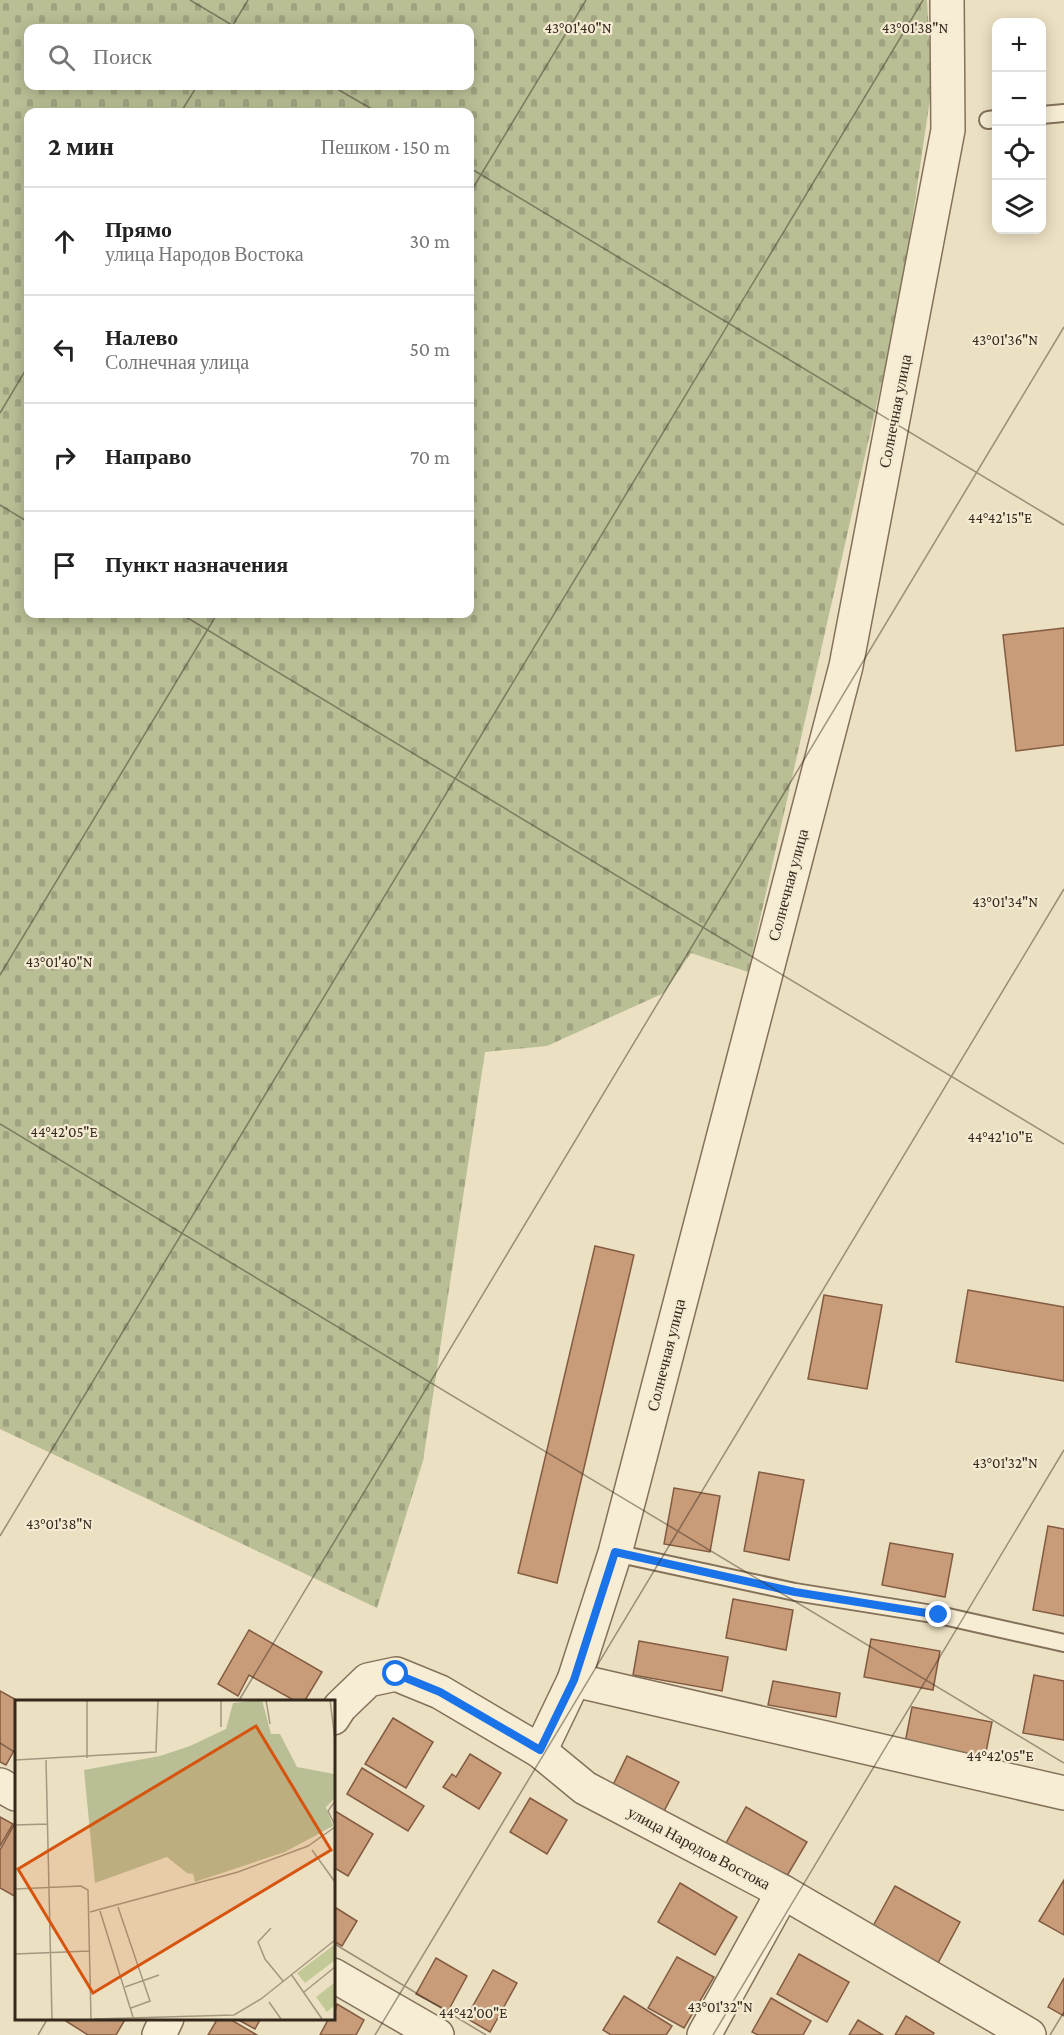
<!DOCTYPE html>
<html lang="ru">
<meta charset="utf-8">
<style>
:root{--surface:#fff;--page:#f6f6f6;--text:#222;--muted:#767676;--line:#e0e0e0}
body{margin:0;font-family:"Crimson Pro",serif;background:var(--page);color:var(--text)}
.controls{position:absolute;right:18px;top:18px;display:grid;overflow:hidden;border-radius:12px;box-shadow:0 3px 15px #0003}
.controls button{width:54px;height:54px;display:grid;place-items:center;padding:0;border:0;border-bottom:2px solid var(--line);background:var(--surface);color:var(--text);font:30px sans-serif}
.stop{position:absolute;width:18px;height:18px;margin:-14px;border:4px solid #1a73e8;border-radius:50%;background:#fff}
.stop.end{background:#1a73e8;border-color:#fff;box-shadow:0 2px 6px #0008}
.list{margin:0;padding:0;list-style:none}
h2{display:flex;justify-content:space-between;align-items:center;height:78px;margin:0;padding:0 24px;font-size:26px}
h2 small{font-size:20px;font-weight:400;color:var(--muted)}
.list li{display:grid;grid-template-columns:39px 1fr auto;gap:18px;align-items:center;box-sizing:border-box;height:108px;padding:0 24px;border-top:2px solid var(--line)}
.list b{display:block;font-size:22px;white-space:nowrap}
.list p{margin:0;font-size:20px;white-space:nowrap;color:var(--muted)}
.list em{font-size:20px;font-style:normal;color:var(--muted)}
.icon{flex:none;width:33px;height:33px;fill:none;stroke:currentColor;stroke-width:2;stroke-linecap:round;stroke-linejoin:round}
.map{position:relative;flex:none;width:1064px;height:2035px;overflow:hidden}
.search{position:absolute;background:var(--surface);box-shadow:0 3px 15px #0003;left:24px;top:24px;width:450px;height:66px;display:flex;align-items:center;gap:15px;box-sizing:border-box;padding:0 21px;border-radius:12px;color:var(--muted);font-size:22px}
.panel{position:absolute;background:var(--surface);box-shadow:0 3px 15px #0003;left:24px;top:108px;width:450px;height:510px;border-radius:12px}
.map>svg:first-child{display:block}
</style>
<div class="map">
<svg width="1064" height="2035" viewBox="0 0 1064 2035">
<defs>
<pattern id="cemetery-stones" width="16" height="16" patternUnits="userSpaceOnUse" patternTransform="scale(1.5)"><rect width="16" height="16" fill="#b9be95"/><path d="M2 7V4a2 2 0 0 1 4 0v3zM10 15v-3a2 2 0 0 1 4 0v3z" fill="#a0a380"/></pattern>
</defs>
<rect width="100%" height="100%" fill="#ece0c2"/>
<!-- cemetery -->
<path fill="url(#cemetery-stones)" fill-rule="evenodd" d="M0,0H927L932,85L901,297L748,972L691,953L664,993L547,1046L485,1052L423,1461L377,1608L0,1429ZM28,28H470V86H28ZM28,112H470V614H28Z"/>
<!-- building -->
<g fill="#c89b79" stroke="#825b41" stroke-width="1.5">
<polygon points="1064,628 1064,745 1016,751 1003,635"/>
<polygon points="595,1246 634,1255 557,1583 518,1573"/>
<polygon points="968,1290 1064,1307 1064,1381 956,1362"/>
<polygon points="824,1295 882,1305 867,1389 808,1379"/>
<polygon points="759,1472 804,1480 789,1560 744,1551"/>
<polygon points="674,1488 720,1496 710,1552 664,1544"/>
<polygon points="1048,1526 1064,1529 1064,1616 1033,1610"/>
<polygon points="890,1543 953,1554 945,1597 882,1585"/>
<polygon points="733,1599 793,1610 786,1650 726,1638"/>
<polygon points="249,1630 322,1672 304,1702 297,1702 249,1675 238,1696 218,1684"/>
<polygon points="871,1639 940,1651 933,1690 864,1677"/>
<polygon points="639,1641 728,1657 722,1691 633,1675"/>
<polygon points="1034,1675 1064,1681 1064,1740 1023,1733"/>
<polygon points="773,1681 840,1693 836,1717 768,1705"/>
<polygon points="0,1691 20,1702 16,1702 16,1747 6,1765 0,1762"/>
<polygon points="912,1707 992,1722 985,1757 905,1743"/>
<polygon points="393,1718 433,1742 406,1788 365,1764"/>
<polygon points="470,1754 501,1773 479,1809 443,1787 452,1774 456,1777"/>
<polygon points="627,1756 679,1782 662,1815 611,1789"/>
<polygon points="362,1768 424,1806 408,1831 347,1794"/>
<polygon points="530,1798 567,1820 547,1854 510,1832"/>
<polygon points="746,1807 807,1842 781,1886 721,1852"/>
<polygon points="335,1811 373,1834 348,1876 333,1867"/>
<polygon points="0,1817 13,1824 0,1846"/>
<polygon points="14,1825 16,1826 16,1897 0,1888 0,1850"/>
<polygon points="1064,1880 1064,1935 1039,1921"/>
<polygon points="680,1883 737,1917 715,1955 658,1922"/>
<polygon points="895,1886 960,1922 938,1963 872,1928"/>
<polygon points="333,1906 357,1921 342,1946 333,1941"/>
<polygon points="799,1954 849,1982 827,2022 777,1994"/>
<polygon points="677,1957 714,1977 684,2028 648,2008"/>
<polygon points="436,1958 467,1976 448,2011 416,1994"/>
<polygon points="493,1970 517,1983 490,2032 466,2018"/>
<polygon points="1064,1978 1064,2016 1048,2007"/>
<polygon points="624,1996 672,2026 666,2035 611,2035 603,2030"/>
<polygon points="771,1998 811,2021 803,2035 758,2035 752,2032"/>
<polygon points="337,2004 364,2020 356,2035 320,2035 329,2018 333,2018"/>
<polygon points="906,2016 934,2033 933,2035 895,2035"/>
<polygon points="61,2018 126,2018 116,2035 88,2035"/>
<polygon points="218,2018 228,2018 257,2035 208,2035"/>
<polygon points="235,2018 261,2018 255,2029"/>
<polygon points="858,2020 883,2035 849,2035"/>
</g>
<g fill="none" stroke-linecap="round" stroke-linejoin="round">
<!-- lane casing -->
<g stroke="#84715a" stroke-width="20">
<g id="lane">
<polyline points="1042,115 1064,113"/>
<polyline points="988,120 996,119"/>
<polyline points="615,1553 795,1592 939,1615 1064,1643"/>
</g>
</g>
<!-- street casing -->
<g stroke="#84715a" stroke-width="36">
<g id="street">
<polyline points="574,1680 1064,1793"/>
<polyline points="333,1718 340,1707 368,1680 396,1674 440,1692 540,1751 585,1788 783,1892 1029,2035"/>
<polyline points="540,1751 574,1680 615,1553 846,666 948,130 947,0"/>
<polyline points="0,1785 16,1794"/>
<polyline points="333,1975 437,2035"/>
<polyline points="159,2035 167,2018"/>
<polyline points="704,2035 783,1892"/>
</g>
</g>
<!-- lane -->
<use href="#lane" stroke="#f7edd4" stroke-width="16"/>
<!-- street -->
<use href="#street" stroke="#f7edd4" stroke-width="33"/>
</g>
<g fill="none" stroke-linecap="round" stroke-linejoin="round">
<!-- route -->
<polyline stroke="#1a73e8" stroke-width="8" points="396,1674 440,1692 540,1750 574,1680 615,1552 795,1592 939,1615"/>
</g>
<!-- ticks -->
<path fill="none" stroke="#35291d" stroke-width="1.5" stroke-opacity="0.45" d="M190,0L237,28M231,28L248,0M332,86L377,112M181,112L197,86M470,168L1064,525M470,193L586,0M0,413L28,366M0,505L28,522M181,614L1064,1144M0,975L217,614M0,1124L1064,1763M0,1536L923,0M238,1702L1064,327M0,1743L16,1753M333,1943L486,2035M38,2035L48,2018M375,2035L1064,889M713,2035L1064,1450M1050,2035L1064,2012"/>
<g text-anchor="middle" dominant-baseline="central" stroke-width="4.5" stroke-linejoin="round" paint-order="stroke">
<!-- street labels -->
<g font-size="16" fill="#35291d" stroke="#f3ead1">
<text transform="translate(895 411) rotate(-79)">Солнечная улица</text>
<text transform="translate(788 885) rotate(-75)">Солнечная улица</text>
<text transform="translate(666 1355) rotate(-76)">Солнечная улица</text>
<text transform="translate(699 1848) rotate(28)">улица Народов Востока</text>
</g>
</g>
<!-- overview -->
<g transform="translate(15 1700)">
<rect width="320" height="320" fill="#ece0c2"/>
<path d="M319,245V261L290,283L282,273ZM319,283V306L312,312L301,297Z" fill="#c3c996"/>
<path d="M247,0L256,34H265L282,67L319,74V99L311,107L318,126L270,152L180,182L178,174L172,173L152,157L80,183L69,70L145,56L175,46L211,29L218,3Z" fill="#b9be95"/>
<path fill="none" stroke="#a39780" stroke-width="1.5" d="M72,0V58M251,0L255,24M315,0L320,40M206,27V0M0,60L141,52L143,0M31,60L37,319M320,101L313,111L320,125M0,125L32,124M297,150L320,182M0,189L66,186L73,190L76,319M103,207L135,301L116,308M85,211L118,317M75,212L223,172L293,146L320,127M256,228L243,242L250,259L268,281M0,254L75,251M276,274L307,319M110,287L144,275M289,292L320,267M254,302L266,319M79,319L219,315L246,299L320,240"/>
<path fill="#d6540e" fill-opacity="0.15" stroke="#d6540e" stroke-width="3" d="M241,26L316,150L78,293L3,169Z"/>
<rect width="320" height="320" fill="none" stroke="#35291d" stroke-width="3"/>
</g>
<g font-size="15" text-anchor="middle" fill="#35291d" stroke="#f3ead1" stroke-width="4.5" stroke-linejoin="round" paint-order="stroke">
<text x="578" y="33">43°01'40"N</text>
<text x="915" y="33">43°01'38"N</text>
<text x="1005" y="345">43°01'36"N</text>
<text x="1000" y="523">44°42'15"E</text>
<text x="1005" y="907">43°01'34"N</text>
<text x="59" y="967">43°01'40"N</text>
<text x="64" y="1137">44°42'05"E</text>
<text x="1000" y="1142">44°42'10"E</text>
<text x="1005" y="1468">43°01'32"N</text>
<text x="59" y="1529">43°01'38"N</text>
<text x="1000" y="1761">44°42'05"E</text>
<text x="720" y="2012">43°01'32"N</text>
<text x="473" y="2018">44°42'00"E</text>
</g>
</svg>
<div class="controls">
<button>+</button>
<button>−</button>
<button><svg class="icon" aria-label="locate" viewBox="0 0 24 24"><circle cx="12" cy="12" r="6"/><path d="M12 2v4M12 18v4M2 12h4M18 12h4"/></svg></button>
<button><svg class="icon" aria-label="layers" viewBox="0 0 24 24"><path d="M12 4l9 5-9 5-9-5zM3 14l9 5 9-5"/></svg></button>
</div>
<div class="stop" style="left:396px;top:1674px"></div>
<div class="stop end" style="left:939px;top:1615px"></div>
<div class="search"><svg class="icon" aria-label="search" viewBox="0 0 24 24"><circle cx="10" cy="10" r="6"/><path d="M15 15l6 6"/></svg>Поиск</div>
<section class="panel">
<h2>2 мин<small>Пешком · 150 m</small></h2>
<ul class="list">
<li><svg class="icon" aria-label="ahead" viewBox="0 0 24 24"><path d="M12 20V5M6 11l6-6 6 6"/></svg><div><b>Прямо</b><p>улица Народов Востока</p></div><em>30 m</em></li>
<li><svg class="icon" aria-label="left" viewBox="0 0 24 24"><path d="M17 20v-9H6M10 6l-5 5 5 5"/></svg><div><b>Налево</b><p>Солнечная улица</p></div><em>50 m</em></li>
<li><svg class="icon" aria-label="right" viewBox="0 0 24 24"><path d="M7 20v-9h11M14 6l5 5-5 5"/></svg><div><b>Направо</b></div><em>70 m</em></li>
<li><svg class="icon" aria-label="arrive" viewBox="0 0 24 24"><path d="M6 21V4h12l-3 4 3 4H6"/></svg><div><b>Пункт назначения</b></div></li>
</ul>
</section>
</div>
